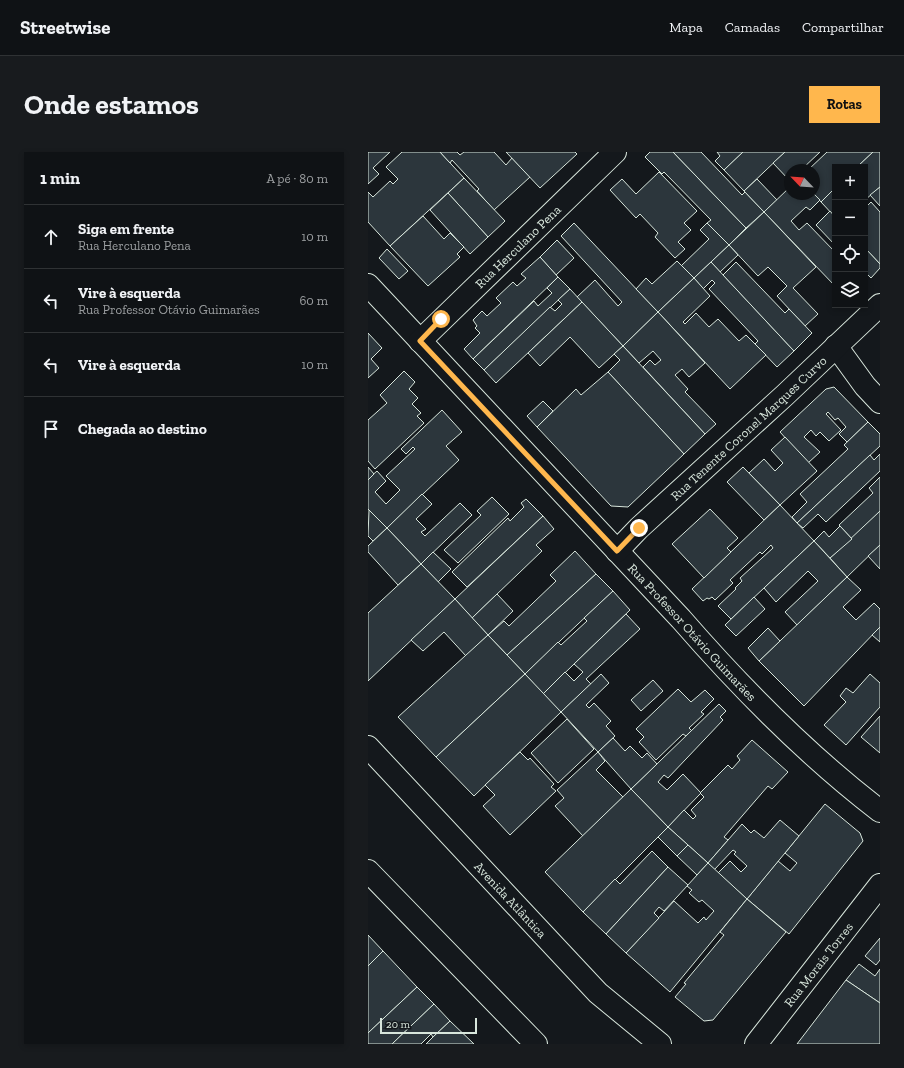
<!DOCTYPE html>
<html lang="pt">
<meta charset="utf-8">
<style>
:root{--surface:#0f1215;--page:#181b1e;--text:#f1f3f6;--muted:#9b9ea0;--line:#2f3234;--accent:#ffb74d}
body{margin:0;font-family:"Zilla Slab",serif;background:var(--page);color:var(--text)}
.controls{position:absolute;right:12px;top:12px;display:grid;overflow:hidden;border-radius:0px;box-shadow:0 2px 6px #0003}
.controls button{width:36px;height:36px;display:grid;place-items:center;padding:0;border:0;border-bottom:1px solid var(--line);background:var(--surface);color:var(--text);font:20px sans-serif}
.compass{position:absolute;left:416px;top:12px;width:36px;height:36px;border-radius:50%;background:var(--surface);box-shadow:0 2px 6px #0003;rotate:295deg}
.scale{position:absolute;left:12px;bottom:10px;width:97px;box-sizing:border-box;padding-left:4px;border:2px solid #d8e6dc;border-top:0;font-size:11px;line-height:14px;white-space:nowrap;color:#d8e6dc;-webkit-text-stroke:3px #14181c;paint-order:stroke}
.stop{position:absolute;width:12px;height:12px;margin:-9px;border:3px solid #ffb74d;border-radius:50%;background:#fff}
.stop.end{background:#ffb74d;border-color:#fff;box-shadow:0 1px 4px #0008}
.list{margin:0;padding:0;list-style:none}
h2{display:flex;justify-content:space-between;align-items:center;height:52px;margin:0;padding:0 16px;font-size:17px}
h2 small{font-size:13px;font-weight:400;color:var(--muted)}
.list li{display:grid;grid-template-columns:26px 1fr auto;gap:12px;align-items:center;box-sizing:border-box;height:64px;padding:0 16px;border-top:1px solid var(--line)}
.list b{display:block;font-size:15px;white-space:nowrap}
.list p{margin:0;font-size:13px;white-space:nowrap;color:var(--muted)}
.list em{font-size:13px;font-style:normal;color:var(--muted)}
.icon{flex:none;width:22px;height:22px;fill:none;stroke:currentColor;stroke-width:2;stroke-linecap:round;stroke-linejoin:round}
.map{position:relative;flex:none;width:512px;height:892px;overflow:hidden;border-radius:0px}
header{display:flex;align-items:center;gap:24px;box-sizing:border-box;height:56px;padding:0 20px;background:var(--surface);border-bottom:1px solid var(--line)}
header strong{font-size:19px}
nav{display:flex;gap:22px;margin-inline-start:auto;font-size:14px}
.intro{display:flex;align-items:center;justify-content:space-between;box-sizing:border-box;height:96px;padding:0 24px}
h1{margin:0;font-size:28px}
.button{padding:10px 18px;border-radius:0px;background:var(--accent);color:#111;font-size:14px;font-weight:700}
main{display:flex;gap:24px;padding:0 24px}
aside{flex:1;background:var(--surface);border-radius:0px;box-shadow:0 2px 6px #0003}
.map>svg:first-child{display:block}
</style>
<header>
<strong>Streetwise</strong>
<nav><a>Mapa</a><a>Camadas</a><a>Compartilhar</a></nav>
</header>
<div class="intro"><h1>Onde estamos</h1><a class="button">Rotas</a></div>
<main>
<aside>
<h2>1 min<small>A pé · 80 m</small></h2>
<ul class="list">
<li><svg class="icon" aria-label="ahead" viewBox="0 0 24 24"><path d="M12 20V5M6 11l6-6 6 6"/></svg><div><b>Siga em frente</b><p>Rua Herculano Pena</p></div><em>10 m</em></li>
<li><svg class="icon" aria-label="left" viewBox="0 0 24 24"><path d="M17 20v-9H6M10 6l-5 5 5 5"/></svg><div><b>Vire à esquerda</b><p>Rua Professor Otávio Guimarães</p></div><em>60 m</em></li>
<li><svg class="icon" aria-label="left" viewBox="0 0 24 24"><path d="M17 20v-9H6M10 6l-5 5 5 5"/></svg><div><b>Vire à esquerda</b></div><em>10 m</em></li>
<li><svg class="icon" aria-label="arrive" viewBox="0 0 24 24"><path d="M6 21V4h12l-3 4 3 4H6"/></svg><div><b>Chegada ao destino</b></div></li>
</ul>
</aside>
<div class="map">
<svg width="512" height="892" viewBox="0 0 512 892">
<rect width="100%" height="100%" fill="#14181c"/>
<!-- building -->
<g fill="#2c363c" stroke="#d8e6dc">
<polygon points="0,0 22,0 5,16 11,22 0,32"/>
<polygon points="34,0 72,0 96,26 22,94 0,70 0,40 5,45 22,29 25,32 30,27 18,15"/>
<polygon points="72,0 89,0 92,3 96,0 126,0 138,13 144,6 162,25 126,58 109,39 111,37 84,8 82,11"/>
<polygon points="138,0 207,0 209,2 172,36"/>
<polygon points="282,0 305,0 378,76 361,93 339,71 343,68 296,20 294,22 277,5"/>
<polygon points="305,0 333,0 374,43 377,40 396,60 378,76"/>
<polygon points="349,0 375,0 356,18 347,9 352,4"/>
<polygon points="375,0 417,0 376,39 356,18"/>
<polygon points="417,0 452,0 433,18 422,18 422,29 405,11"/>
<polygon points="459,0 505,0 489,15 467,15 467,36 453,50 446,42 446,18 440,18"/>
<polygon points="505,0 512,0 512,35 497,48 497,15 489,15"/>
<polygon points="291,20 329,59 316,71 323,78 310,90 317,97 307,106 287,85 290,81 272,62 268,66 242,38 254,27 268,42"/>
<polygon points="96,26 137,69 120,85 80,41"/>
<polygon points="389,27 409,48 396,60 376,39"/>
<polygon points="422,35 422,42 446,42 452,48 442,58 438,55 423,69 431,78 439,71 467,100 467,134 396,60"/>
<polygon points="512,35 512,54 502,43"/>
<polygon points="467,36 467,65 453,50"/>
<polygon points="80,41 120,85 102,102 62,58"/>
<polygon points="503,50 512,60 512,112 497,96 497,56"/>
<polygon points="462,59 467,65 467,93 448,73"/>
<polygon points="396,60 448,115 425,136 450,162 437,174 409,144 419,134 400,115 390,124 361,93"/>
<polygon points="55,64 76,87 82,81 96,95 89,102 92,105 60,134 22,94"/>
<polygon points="206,71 290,160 255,194 209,145 227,128 250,154 254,150 193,84"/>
<polygon points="339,71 361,93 326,126 313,114 341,87 332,78"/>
<polygon points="189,88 206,106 188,123 172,105"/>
<polygon points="361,93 370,103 352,120 343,110"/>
<polygon points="497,96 512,112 512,116 503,126 497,120"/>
<polygon points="19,97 40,119 31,127 11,106"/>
<polygon points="172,105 190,125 105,207 96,197 112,181 107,176 109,174 105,168 114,159 119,164 133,151 128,146 145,130 149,134 158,126 153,122"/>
<polygon points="309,109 326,126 290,160 268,137 278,126 284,132"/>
<polygon points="343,110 426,199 409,215 387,192 390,189 341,137 347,131 344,128 335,137 326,126"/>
<polygon points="368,110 417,161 421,157 444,181 426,199 355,123"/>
<polygon points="190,125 202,137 116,218 105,207 166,149 170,154 184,141 179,136"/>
<polygon points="326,126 342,144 315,170 317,172 328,161 341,175 350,167 371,189 378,183 398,203 362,237 290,160"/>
<polygon points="202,137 214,150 128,231 116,218 182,155 187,159 194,152 190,148"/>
<polygon points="214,150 255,194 231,216 202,185 172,214 160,201"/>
<polygon points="290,160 337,211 321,225 314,217 307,223 320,237 317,240 348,272 337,282 275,215 282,208 287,213 293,208 285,199 271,211 255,194"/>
<polygon points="0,181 14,196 3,207 11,216 0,226"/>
<polygon points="255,194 337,282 316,302 240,220 252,208 246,202"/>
<polygon points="36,219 47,230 41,237 50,246 44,252 53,261 49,264 56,271 7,317 0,309 0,268 19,251 12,243"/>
<polygon points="240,220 316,302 260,355 243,354 169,275 208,237 213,243"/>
<polygon points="466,235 500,270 479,290 471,282 478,275 470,266 467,268 460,260 458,262 473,278 461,289 452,280 448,284 443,278 436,285 452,300 440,311 412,280 458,237"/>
<polygon points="175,249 185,259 169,275 159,264"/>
<polygon points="74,258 94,280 78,294 91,308 19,376 0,357 0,327 9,319 18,329 7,340 18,352 32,338 18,324 47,297 45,295 38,302 33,297"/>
<polygon points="500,270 512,282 512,294 429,371 424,365 439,350 432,342 480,297 476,293"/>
<polygon points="417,285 449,319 412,353 381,321 396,307 407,319 415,311 403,298"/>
<polygon points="512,302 512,319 458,370 450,362 435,376 429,371 502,303 506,308"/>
<polygon points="0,315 6,322 0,328"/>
<polygon points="375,315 412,353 396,368 359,330"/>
<polygon points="512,325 512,359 484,387 471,373 505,341 501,336"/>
<polygon points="54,342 64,352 48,367 58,377 53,380 57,384 92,351 104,363 53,412 19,376"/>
<polygon points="124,345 141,362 90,411 76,398 113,363 109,359"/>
<polygon points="158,347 175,364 99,435 84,420 140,366 142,369 156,355 153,351"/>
<polygon points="412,353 446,389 363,467 350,454 368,437 367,436 374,429 372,426 405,396 403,393 394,402 392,400 362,428 365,431 347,448 344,445 341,447 339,446 335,449 324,437"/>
<polygon points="342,357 370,386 359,396 363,400 336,426 304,392"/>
<polygon points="1,358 19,376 5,389 0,384"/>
<polygon points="512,359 512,393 479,425 462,406"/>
<polygon points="175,364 186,377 168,393 174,399 104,466 87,447"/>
<polygon points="472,374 484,387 462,406 446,389 456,379 461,385"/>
<polygon points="19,376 53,412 30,433 0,400 0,394"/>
<polygon points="446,389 479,425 429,473 417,460 450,429 440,419 408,450 396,436"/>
<polygon points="512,393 512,417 500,404"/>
<polygon points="207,399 228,422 139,503 120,483 136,469 141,474 188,429 182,423"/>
<polygon points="65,400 83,417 70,430 53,412"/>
<polygon points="53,412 87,447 0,529 0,461"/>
<polygon points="228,422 245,439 157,522 139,503"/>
<polygon points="479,425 493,438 475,455 488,468 506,451 512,457 512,475 436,554 391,509"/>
<polygon points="245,439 262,458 175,542 157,522 190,490 193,493 219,469 216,466"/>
<polygon points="129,442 145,459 120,483 104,466"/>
<polygon points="386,445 397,457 368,484 357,473"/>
<polygon points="87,447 120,483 98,504 76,480 55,499 43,488"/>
<polygon points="258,462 272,477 218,527 223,532 193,560 175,542 197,520 206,529 215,520 206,512"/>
<polygon points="512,475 512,490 504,483"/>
<polygon points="400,476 412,489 391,509 380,496"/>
<polygon points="120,483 157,522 68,605 30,565"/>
<polygon points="157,522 193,560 106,644 68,605"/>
<polygon points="233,522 241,531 218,553 221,556 226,551 243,569 238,574 247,584 230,600 193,560"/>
<polygon points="502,522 512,531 512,555 478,593 456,573 478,550 472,544 478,536 485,541"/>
<polygon points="285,528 295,539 273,559 263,548"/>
<polygon points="310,537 323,550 337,538 346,547 333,560 336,562 321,576 324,579 318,584 315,582 288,608 271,590 276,585 268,577"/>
<polygon points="351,552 358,559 352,565 355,568 300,626 296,623 290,630 299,638 315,622 333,641 300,675 263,637"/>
<polygon points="512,564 512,601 493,585"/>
<polygon points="199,567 226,597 190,631 163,601"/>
<polygon points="245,586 257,599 262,594 274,606 279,601 289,612 263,637 230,600"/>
<polygon points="384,588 420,620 404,637 400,634 356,685 360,688 340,711 300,675 316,658 325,667 328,664 323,658 336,645 332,641 360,613 364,617 372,608 369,604"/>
<polygon points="152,600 160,608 162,606 186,632 183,635 188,639 142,683 115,654 127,643 117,633"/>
<polygon points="230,600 237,609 228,618 255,645 215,684 187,654 196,646 189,638"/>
<polygon points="263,637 300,675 215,760 177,720"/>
<polygon points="457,652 492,681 495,689 421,782 379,747 410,709 422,719 429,711 417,701"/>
<polygon points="412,668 431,684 379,747 350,721 362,709 373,720 379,714 366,702 368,700 365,698 346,718 340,711 374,672 383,681 386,678 396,686"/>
<polygon points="300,675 320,693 309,704 290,685"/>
<polygon points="320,693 340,711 329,723 309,704"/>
<polygon points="284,699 300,715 238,782 215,760 247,727 252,732"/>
<polygon points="340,711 379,747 302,840 258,801 306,749 330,771 336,765 338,768 346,759 334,748 331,750 321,741 324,738 319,734"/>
<polygon points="300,715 320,733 296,759 291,755 286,761 291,766 258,801 238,782"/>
<polygon points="379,747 418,780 345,868 336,869 307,845 318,832 316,831 356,783 352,780"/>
<polygon points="0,783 15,799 0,814"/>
<polygon points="512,786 512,808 508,813 497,804"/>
<polygon points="15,799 49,835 0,881 0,814"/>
<polygon points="491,812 507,824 512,817 512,851 478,828"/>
<polygon points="478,828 512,851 512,892 429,892"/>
<polygon points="49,835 66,852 24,892 0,892 0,881"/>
<polygon points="66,852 82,869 65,885 63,882 53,892 24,892"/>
<polygon points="82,869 106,892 58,892 65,885"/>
</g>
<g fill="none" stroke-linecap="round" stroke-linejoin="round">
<!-- minor casing -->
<g stroke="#d8e6dc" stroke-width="24">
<g id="minor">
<path id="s1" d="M0,133L313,467C373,536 439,603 512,659"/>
<path id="s2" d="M52,189L247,0"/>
<polyline points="468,194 497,234 512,250"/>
<path id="s3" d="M249,399L271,376L417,243L512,153"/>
<path id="s4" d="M388,892L512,733"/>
</g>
</g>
<!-- primary casing -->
<g stroke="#d8e6dc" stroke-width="24">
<g id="primary">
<path id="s5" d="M0,595L230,841L292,892"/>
<polyline points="0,719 168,892"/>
</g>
</g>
<!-- minor -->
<use href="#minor" stroke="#14181c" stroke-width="22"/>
<!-- primary -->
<use href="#primary" stroke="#14181c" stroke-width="22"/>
</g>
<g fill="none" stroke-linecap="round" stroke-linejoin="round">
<!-- route -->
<polyline stroke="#ffb74d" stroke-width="5" points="73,167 52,189 249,399 271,376"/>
</g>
<g text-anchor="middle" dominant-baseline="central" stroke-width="3" stroke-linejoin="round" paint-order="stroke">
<!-- street labels -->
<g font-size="13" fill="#d8e6dc" stroke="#14181c">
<text stroke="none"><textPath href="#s2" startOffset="136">Rua Herculano Pena</textPath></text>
<text stroke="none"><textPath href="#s3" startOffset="180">Rua Tenente Coronel Marques Curvo</textPath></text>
<text stroke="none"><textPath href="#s1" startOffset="475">Rua Professor Otávio Guimarães</textPath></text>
<text stroke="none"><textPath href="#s5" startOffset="209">Avenida Atlântica</textPath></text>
<text stroke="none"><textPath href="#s4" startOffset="101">Rua Morais Torres</textPath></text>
</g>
</g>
</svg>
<div class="controls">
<button>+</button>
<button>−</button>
<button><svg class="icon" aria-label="locate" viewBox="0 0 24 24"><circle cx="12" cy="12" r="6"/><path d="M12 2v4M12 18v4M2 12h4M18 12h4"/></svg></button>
<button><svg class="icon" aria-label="layers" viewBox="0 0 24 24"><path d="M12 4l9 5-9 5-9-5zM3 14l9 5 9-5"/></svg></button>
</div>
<svg class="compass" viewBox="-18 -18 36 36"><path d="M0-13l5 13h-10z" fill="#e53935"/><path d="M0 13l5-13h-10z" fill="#9b9ea0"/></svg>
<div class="scale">20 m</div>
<div class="stop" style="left:73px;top:167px"></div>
<div class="stop end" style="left:271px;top:376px"></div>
</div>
</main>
